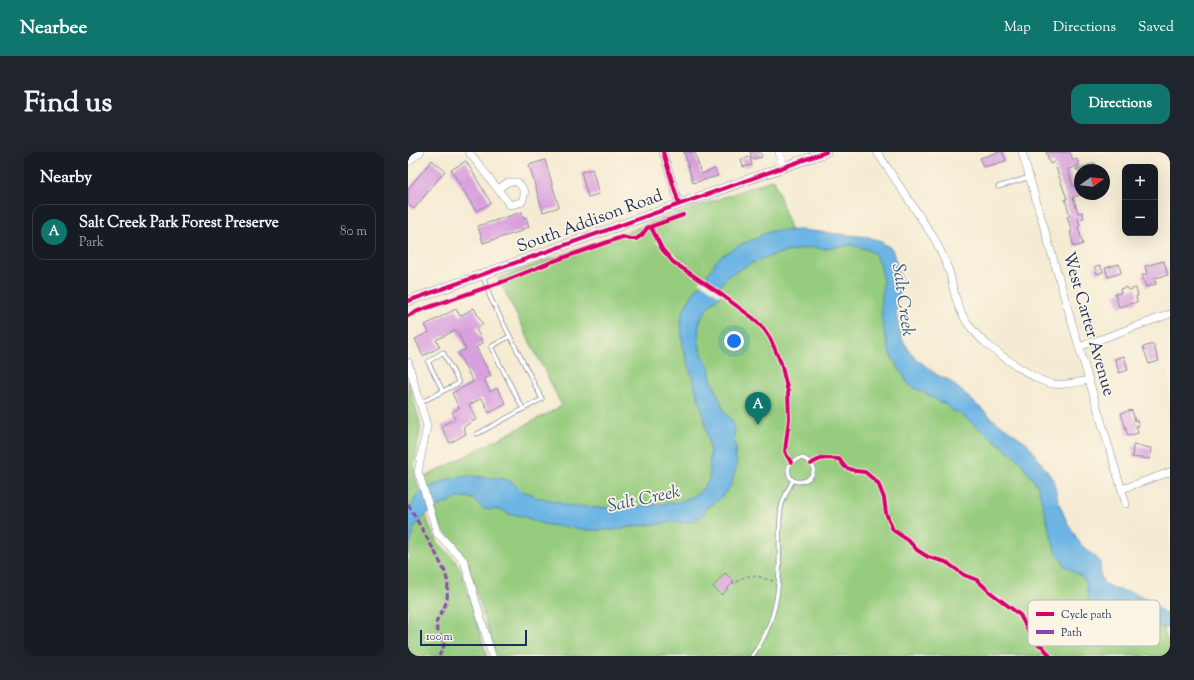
<!DOCTYPE html>
<meta charset="utf-8">
<style>
:root{--surface:#171b24;--page:#20242c;--text:#f1f3f6;--muted:#9ea1a6;--line:#363941;--accent:#0f766e}
body{margin:0;font-family:"Sorts Mill Goudy",serif;background:var(--page);color:var(--text)}
.controls{position:absolute;right:12px;top:12px;display:grid;overflow:hidden;border-radius:8px;box-shadow:0 4px 16px #0002}
.controls button{width:36px;height:36px;display:grid;place-items:center;padding:0;border:0;border-bottom:1px solid var(--line);background:var(--surface);color:var(--text);font:20px sans-serif}
.compass{position:absolute;left:666px;top:12px;width:36px;height:36px;border-radius:50%;background:var(--surface);box-shadow:0 4px 16px #0002;rotate:75deg}
.scale{position:absolute;left:12px;bottom:10px;width:107px;box-sizing:border-box;padding-left:4px;border:2px solid #1b2f5e;border-top:0;font-size:11px;line-height:14px;white-space:nowrap;color:#1b2f5e;-webkit-text-stroke:3px #fcf5e5;paint-order:stroke}
.you{position:absolute;left:326px;top:189px;width:14px;height:14px;margin:-10px;border:3px solid #fff;border-radius:50%;background:#1a73e8;box-shadow:0 0 0 6px #1a73e833}
.badge{display:grid;place-items:center;width:26px;height:26px;border-radius:50%;background:var(--accent);color:#fff;font-size:13px;font-weight:700}
.pin{position:absolute;translate:-50% -33px;filter:drop-shadow(0 1px 2px #0008)}
.pin::after{content:'';position:absolute;top:21px;width:14px;height:12px;background:inherit;clip-path:polygon(0 0,100% 0,50% 100%)}
.list{margin:0;padding:0;list-style:none}
h2{display:flex;justify-content:space-between;align-items:center;height:52px;margin:0;padding:0 16px;font-size:17px}
h2 small{font-size:13px;font-weight:400;color:var(--muted)}
.list li{display:grid;grid-template-columns:26px 1fr auto;gap:12px;align-items:center;box-sizing:border-box;height:56px;margin:0 8px 8px;padding:0 8px;border:1px solid var(--line);border-radius:12px}
.list b{display:block;font-size:15px;white-space:nowrap}
.list p{margin:0;font-size:13px;white-space:nowrap;color:var(--muted)}
.list em{font-size:13px;font-style:normal;color:var(--muted)}
.map{position:relative;flex:none;width:762px;height:504px;overflow:hidden;border-radius:12px}
header{display:flex;align-items:center;gap:24px;box-sizing:border-box;height:56px;padding:0 20px;background:var(--accent);color:#fff}
header strong{font-size:19px}
nav{display:flex;gap:22px;margin-inline-start:auto;font-size:14px}
.intro{display:flex;align-items:center;justify-content:space-between;box-sizing:border-box;height:96px;padding:0 24px}
h1{margin:0;font-size:28px}
.button{padding:10px 18px;border-radius:12px;background:var(--accent);color:#fff;font-size:14px;font-weight:700}
main{display:flex;gap:24px;padding:0 24px}
aside{flex:1;background:var(--surface);border-radius:12px;box-shadow:0 4px 16px #0002}
.map>svg:first-child{display:block}
</style>
<header>
<strong>Nearbee</strong>
<nav><a>Map</a><a>Directions</a><a>Saved</a></nav>
</header>
<div class="intro"><h1>Find us</h1><a class="button">Directions</a></div>
<main>
<aside>
<h2>Nearby<small></small></h2>
<ul class="list">
<li><span class="badge">A</span><div><b>Salt Creek Park Forest Preserve</b><p>Park</p></div><em>80 m</em></li>
</ul>
</aside>
<div class="map">
<svg width="762" height="504" viewBox="0 0 762 504">
<rect width="100%" height="100%" fill="#fcf5e5"/>
<filter id="ink" filterUnits="userSpaceOnUse"><feTurbulence type="fractalNoise" baseFrequency=".025" numOctaves="2"/><feDisplacementMap in="SourceGraphic" scale="8" xChannelSelector="R" yChannelSelector="G"/><feConvolveMatrix kernelMatrix="1 2 1 2 8 2 1 2 1" color-interpolation-filters="sRGB"/></filter>
<filter id="wash" filterUnits="userSpaceOnUse"><feTurbulence type="fractalNoise" baseFrequency=".012" numOctaves="4" result="noise"/><feDisplacementMap in="SourceGraphic" scale="16" xChannelSelector="R" yChannelSelector="G"/><feGaussianBlur stdDeviation="0.9" result="paint"/><feColorMatrix in="noise" values="0 0 0 0 0 0 0 0 0 0 0 0 0 0 0 0 0 1.4 0 .05"/><feComposite in="paint" operator="in"/></filter>
<g filter="url(#wash)">
<rect width="100%" height="100%" fill="#f5ebd3"/>
<!-- green -->
<g fill="#96cc7e" stroke="#587e6e">
<polygon points="366,27 386,89 456,89 479,110 487,193 625,316 682,428 752,466 762,498 762,504 88,504 60,412 49,394 32,375 17,325 154,254 90,126"/>
<polygon points="0,228 12,271 12,280 6,314 7,324 22,376 30,390 46,407 52,416 79,504 0,504"/>
</g>
<!-- water -->
<path fill="#6cb5e4" stroke="#4472a1" d="M393,78L461,85L472,89L484,97L493,127L488,161L491,175L495,189L505,204L529,223L541,228L586,268L619,291L645,328L651,352L659,370L673,393L692,409C692,414 692,421 693,425C697,439 718,438 729,442C740,446 748,454 757,462H762V476H755L726,464L716,461L704,462L695,460L686,455L680,447L678,431L675,426L657,414L647,398L630,335L614,312L607,304L550,260C541,258 543,256 537,252C533,250 531,251 528,247L501,233L482,202L475,175L473,158L475,132L473,114L467,102L458,97L443,93L417,97L404,95L393,97L369,102L344,111L320,124L312,134V145L304,150L296,161L291,171L290,186L293,200L301,215L303,226L317,261L324,269L327,278L325,288L328,295L327,303L329,310L323,334L310,348L306,352L298,355C294,373 274,370 260,371C254,371 250,374 244,372L204,378H181L134,372L115,364L100,362L95,358L76,357L65,347L59,345L50,346L31,354L16,364L5,377V382L0,400V361L10,341L37,328L60,324L96,327L104,330L113,339L124,342L128,346C138,345 142,350 151,350L155,353L192,356L227,355L272,350L291,341L301,328L302,300L296,264L275,195L273,173L274,163L278,153L285,142L298,125L307,111L313,104L336,91L350,86L353,83L364,79Z"/>
<!-- pier -->
<polygon fill="#f5ebd3" points="295,126 314,139 312,144 291,130"/>
<g id="blocks">
<!-- building -->
<g fill="#d99fde">
<polygon points="276,0 287,0 293,22 307,17 310,24 285,31"/>
<polygon points="342,0 352,0 354,5 344,7"/>
<polygon points="591,0 595,0 598,9 575,15 572,6"/>
<polygon points="638,0 662,0 665,8 669,7 671,14 660,17 665,34 672,32 672,43 665,45 670,61 674,60 676,66 670,67 672,74 670,75 675,92 666,95 662,80 664,80 659,65 662,64 657,47 659,47 646,10 642,12"/>
<polygon points="342,5 344,13 335,15 333,7"/>
<polygon points="24,8 37,19 6,57 0,52 0,37"/>
<polygon points="137,8 151,55 135,60 121,13"/>
<polygon points="58,9 83,51 68,59 43,18"/>
<polygon points="687,11 689,18 668,18 668,17"/>
<polygon points="184,17 191,42 180,45 173,20"/>
<polygon points="114,60 115,66 118,65 121,75 114,77 114,79 75,91 70,74"/>
<polygon points="756,109 760,123 746,126 748,132 738,135 734,123 739,122 737,114"/>
<polygon points="711,112 713,121 700,125 697,116"/>
<polygon points="692,113 695,120 689,122 686,115"/>
<polygon points="719,135 720,138 728,136 730,144 728,144 729,150 711,155 707,142 713,141 712,137"/>
<polygon points="66,156 75,173 68,177 75,191 68,195 83,224 76,227 82,240 89,236 98,252 81,261 74,246 61,253 69,267 55,275 58,282 42,291 33,274 47,267 44,260 51,256 44,241 65,230 50,201 58,197 48,178 28,188 32,195 15,204 7,187 21,180 17,173 48,157 52,164"/>
<polygon points="745,192 751,209 741,212 735,195"/>
<polygon points="716,204 720,218 711,221 707,207"/>
<polygon points="724,258 727,269 729,268 731,274 728,274 730,281 720,284 713,261"/>
<polygon points="725,293 743,296 742,307 724,305"/>
<polygon points="317,421 326,429 314,443 305,435"/>
</g>
</g>
</g>
<g filter="url(#ink)">
<use href="#blocks" fill-opacity="0" stroke="#888d98" stroke-width="1"/>
<g fill="none" stroke-linecap="round" stroke-linejoin="round">
<!-- service casing -->
<g stroke="#888d98" stroke-width="5">
<g id="service">
<polyline points="590,35 622,25"/>
<polyline points="102,184 83,195 115,257"/>
<polyline points="12,251 51,231 35,200 20,210 35,239"/>
<polyline points="69,282 134,247 82,145 75,123"/>
<path d="M392,306C396,306 399,308 403,311C413,324 390,337 382,325C379,320 380,315 383,310Z"/>
<path d="M344,504C363,479 370,452 371,421C372,400 370,376 373,356C375,346 380,337 385,328"/>
</g>
</g>
<!-- minor casing -->
<g stroke="#888d98" stroke-width="8">
<g id="minor">
<polyline points="61,0 102,53 114,50 117,40 110,30 100,30 90,37"/>
<polyline points="255,0 271,52"/>
<polyline points="371,0 375,15"/>
<path d="M469,0L526,86C532,97 538,110 542,122C545,135 547,148 553,160C565,185 589,201 612,216C622,222 632,230 645,232C656,234 669,230 681,228"/>
<polyline points="614,0 671,195 718,352"/>
<polyline points="0,10 12,0"/>
<polyline points="671,195 762,162"/>
<polyline points="0,210 19,274 10,320 13,328 29,381 56,409 84,504"/>
<polyline points="714,337 762,320"/>
</g>
</g>
<!-- tertiary casing -->
<g stroke="#888d98" stroke-width="10">
<polyline id="tertiary" points="0,149 418,0"/>
</g>
<!-- path -->
<path stroke="#888d98" stroke-width="1.5" stroke-dasharray="3 3" stroke-linecap="butt" d="M324,430L327,432C340,418 349,425 366,429"/>
<!-- service -->
<use href="#service" stroke="#fff" stroke-width="3.5"/>
<!-- minor -->
<use href="#minor" stroke="#fff" stroke-width="7"/>
<!-- tertiary -->
<use href="#tertiary" stroke="#fff" stroke-width="9"/>
<!-- quiet -->
<polyline stroke="#8e44ad" stroke-width="3" stroke-dasharray="6 3" stroke-linecap="butt" points="0,352 28,402 37,420 40,431 39,448 36,456 29,468 28,472 29,477 35,489 36,494 31,504"/>
<!-- cycleway casing -->
<g stroke="#fcf5e5" stroke-width="6">
<g id="cycleway">
<polyline points="255,0 271,52"/>
<polyline points="243,75 254,97 265,110 314,143 345,166 356,177 362,186 373,211 380,240 381,267 377,299 379,304 383,310"/>
<polyline points="0,149 418,0"/>
<polyline points="0,164 10,159 94,130 146,109 214,85 222,87 228,87 234,83 239,76 275,63"/>
<path d="M403,312C412,305 420,306 431,307L437,315L447,319L457,320L470,331L476,346L478,361L485,378L500,388L509,398L520,405L538,410L556,423L569,428L582,440L612,463L619,476L625,489L635,495L642,504"/>
</g>
</g>
<!-- cycleway -->
<use href="#cycleway" stroke="#d6006c" stroke-width="4"/>
</g>
</g>
<g text-anchor="middle" dominant-baseline="central" stroke-width="3.5" stroke-linejoin="round" paint-order="stroke">
<!-- street labels -->
<g font-size="17" fill="#1b2f5e" stroke="#fcf5e5">
<text transform="translate(182 70) rotate(-20)">South Addison Road</text>
<text transform="translate(680 172) rotate(74)">West Carter Avenue</text>
</g>
<!-- water labels -->
<g font-size="18" font-style="italic" fill="#335786" stroke="#fcf5e5">
<text transform="translate(494 148) rotate(82)">Salt Creek</text>
<text transform="translate(236 348) rotate(-12)">Salt Creek</text>
</g>
</g>
<!-- legend -->
<rect x="620" y="448" width="132" height="46" rx="6" fill="#fcf5e5" stroke="#b8babc" stroke-width="1"/>
<rect x="628" y="460" width="18" height="4" fill="#d6006c"/>
<rect x="628" y="478" width="18" height="4" fill="#8e44ad"/>
<g font-size="11" fill="#1b2f5e">
<text x="653" y="466">Cycle path</text>
<text x="653" y="484">Path</text>
</g>
</svg>
<div class="controls">
<button>+</button>
<button>−</button>
</div>
<svg class="compass" viewBox="-18 -18 36 36"><path d="M0-13l5 13h-10z" fill="#e53935"/><path d="M0 13l5-13h-10z" fill="#9ea1a6"/></svg>
<div class="scale">100 m</div>
<div class="you"></div>
<div class="pin badge" style="left:350px;top:273px">A</div>
</div>
</main>
